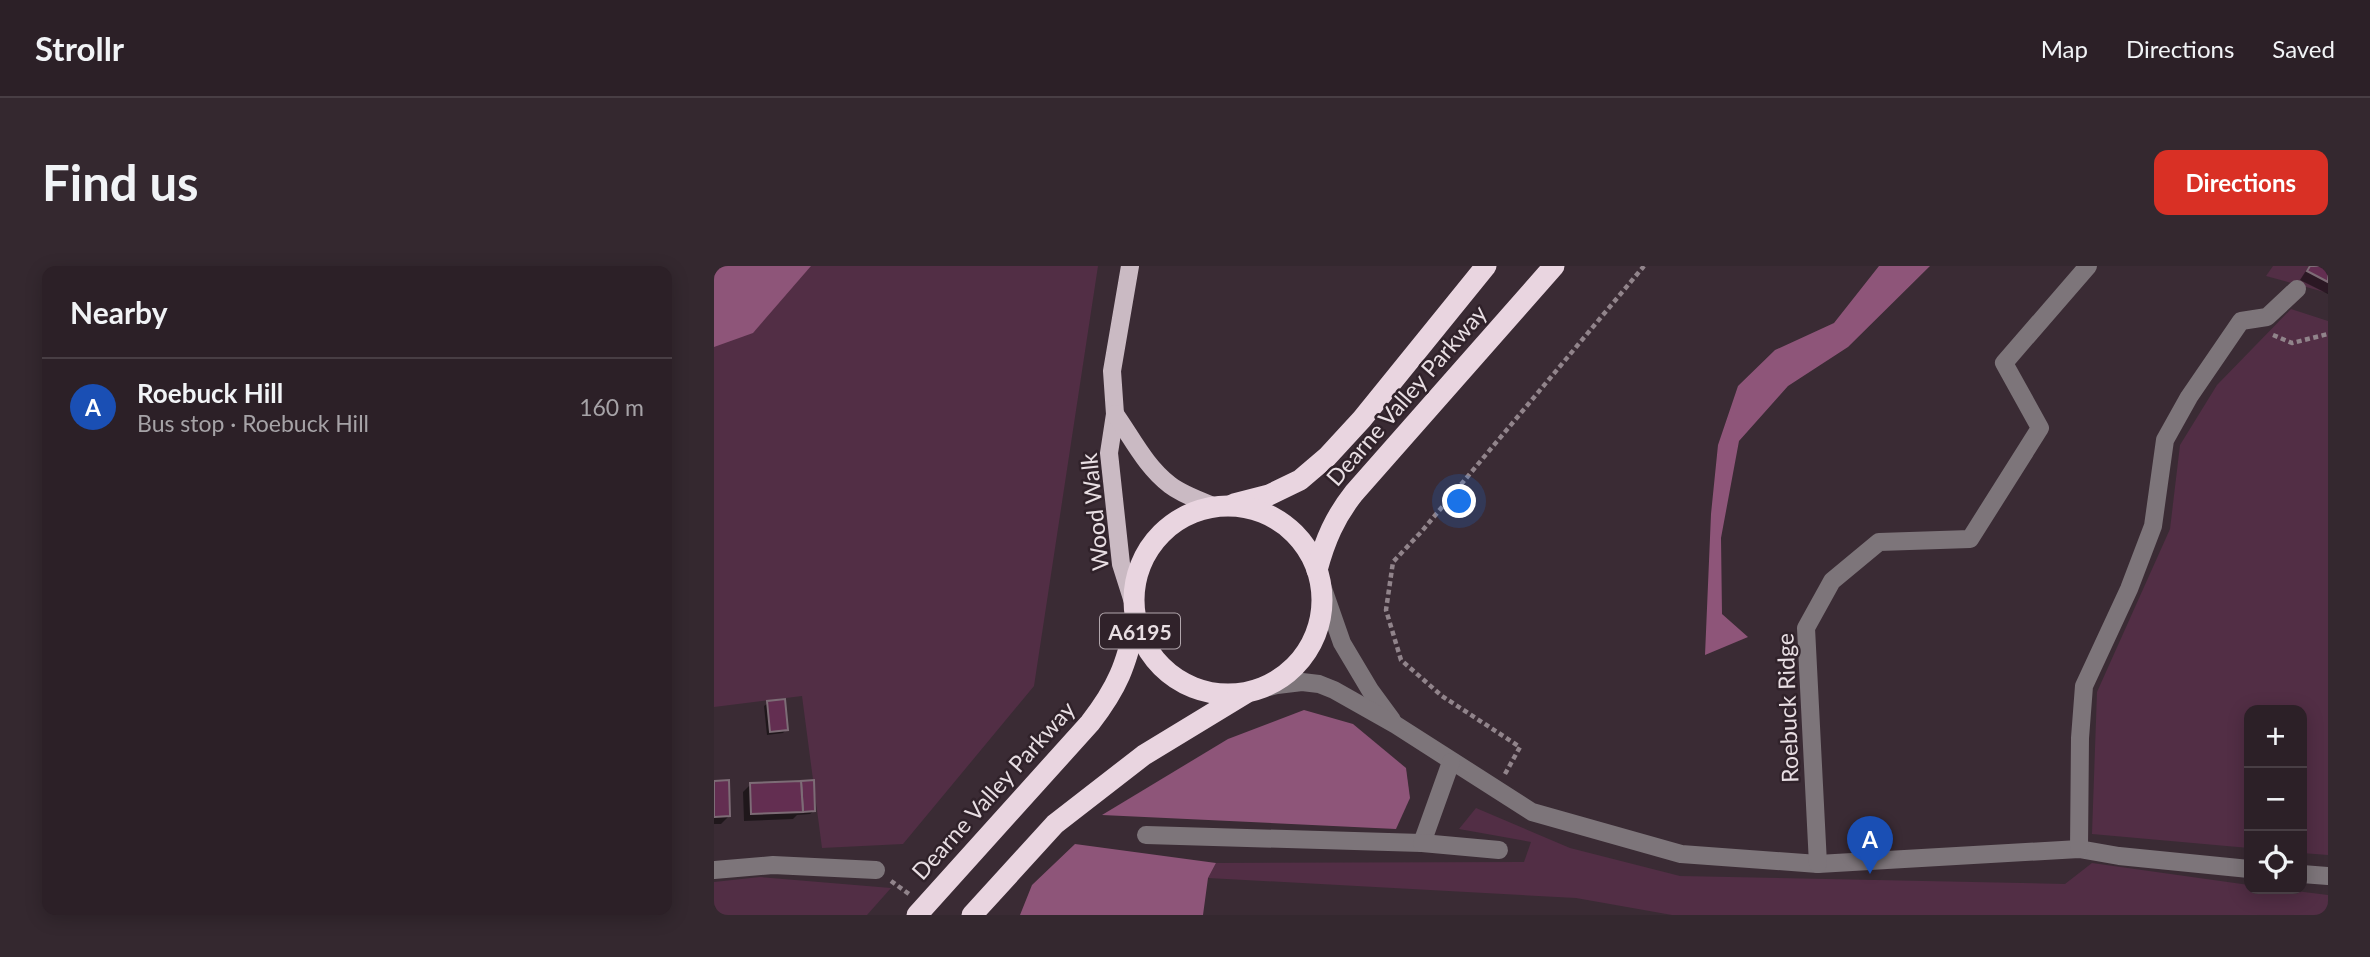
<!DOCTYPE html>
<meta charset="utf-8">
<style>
:root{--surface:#2c2027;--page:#34282f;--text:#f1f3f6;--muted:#a6a3a7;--line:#483e44;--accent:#d93025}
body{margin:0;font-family:Lato,sans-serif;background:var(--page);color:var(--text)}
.controls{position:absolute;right:21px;bottom:21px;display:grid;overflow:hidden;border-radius:14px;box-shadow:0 4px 18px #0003}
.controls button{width:63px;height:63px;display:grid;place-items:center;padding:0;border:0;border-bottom:2px solid var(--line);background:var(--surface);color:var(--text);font:35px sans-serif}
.you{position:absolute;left:746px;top:236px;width:24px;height:24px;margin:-18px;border:5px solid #fff;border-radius:50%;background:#1a73e8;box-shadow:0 0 0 10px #1a73e833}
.badge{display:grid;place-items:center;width:46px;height:46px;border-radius:50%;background:var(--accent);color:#fff;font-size:23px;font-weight:700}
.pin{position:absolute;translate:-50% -58px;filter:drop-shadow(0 2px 4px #0008)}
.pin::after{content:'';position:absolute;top:37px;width:24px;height:21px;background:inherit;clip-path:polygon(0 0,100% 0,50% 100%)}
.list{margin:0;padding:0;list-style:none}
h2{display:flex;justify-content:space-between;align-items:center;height:91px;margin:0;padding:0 28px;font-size:30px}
h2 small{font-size:23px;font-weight:400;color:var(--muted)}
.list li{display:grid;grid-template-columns:46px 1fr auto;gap:21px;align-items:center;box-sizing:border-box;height:98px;padding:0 28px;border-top:2px solid var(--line)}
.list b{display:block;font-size:26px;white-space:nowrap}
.list p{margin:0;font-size:23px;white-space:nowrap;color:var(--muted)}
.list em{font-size:23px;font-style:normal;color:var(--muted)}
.icon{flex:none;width:38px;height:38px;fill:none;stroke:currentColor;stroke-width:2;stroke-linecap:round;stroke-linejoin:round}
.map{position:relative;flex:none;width:1614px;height:649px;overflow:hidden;border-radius:14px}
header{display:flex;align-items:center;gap:42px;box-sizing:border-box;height:98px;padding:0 35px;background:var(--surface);border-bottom:2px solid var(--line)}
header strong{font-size:33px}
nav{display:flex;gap:38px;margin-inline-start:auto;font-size:24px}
.intro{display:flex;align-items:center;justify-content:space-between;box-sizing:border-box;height:168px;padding:0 42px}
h1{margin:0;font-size:49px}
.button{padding:18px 32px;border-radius:14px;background:var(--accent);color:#fff;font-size:24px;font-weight:700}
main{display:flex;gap:42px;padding:0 42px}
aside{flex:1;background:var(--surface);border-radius:14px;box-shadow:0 4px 18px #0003}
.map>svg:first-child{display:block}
</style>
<header>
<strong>Strollr</strong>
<nav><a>Map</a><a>Directions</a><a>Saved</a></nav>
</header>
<div class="intro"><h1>Find us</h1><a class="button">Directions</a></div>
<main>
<aside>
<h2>Nearby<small></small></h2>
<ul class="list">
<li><span class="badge" style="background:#1a4fb4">A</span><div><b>Roebuck Hill</b><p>Bus stop · Roebuck Hill</p></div><em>160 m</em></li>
</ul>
</aside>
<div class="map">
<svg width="1614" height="649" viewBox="0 0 1614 649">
<rect width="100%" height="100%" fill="#3a2b34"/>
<!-- green -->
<g fill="#522e45">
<polygon points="0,0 384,0 320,420 189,578 108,582 88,430 0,441"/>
<polygon points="1559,0 1614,0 1614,27 1552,10"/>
<polygon points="1577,43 1614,55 1614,589 1588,587 1588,444 1535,444 1535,582 1378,568 1383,426 1456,263 1466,179 1503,119"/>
<polygon points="762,542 856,582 966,610 1351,618 1378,597 1535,619 1535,623 1565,623 1614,629 1614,649 958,649 862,632 494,612 502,597 810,596 817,576 745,563"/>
<polygon points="46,611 177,622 153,649 0,649 0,616"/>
</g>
<!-- forest -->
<g fill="#8e5579">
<polygon points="0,0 97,0 39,67 0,81"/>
<polygon points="1165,0 1216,0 1134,81 1074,120 1025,175 1007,272 1008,348 1034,371 991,389 997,248 1004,179 1024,120 1061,84 1120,57"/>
<polygon points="590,444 639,458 692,502 696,532 682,563 388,549 514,473"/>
<polygon points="361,578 502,597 494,612 489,649 306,649 318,619"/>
</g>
<!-- shadow -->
<g fill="#0007">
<polygon points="1595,0 1614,1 1614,28 1586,14"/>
<polygon points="54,437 72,464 69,467 53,469 50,440"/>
<polygon points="0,516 15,550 7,558 0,558"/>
<polygon points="37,518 100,545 96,548 83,549 79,553 30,555 29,526"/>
</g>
<!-- building -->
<g fill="#632e51" stroke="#7d6c76" stroke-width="2">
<polygon points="1596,0 1614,0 1614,16 1593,5"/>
<polygon points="71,433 74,464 56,466 53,435"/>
<polygon points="15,514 16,550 0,551 0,515"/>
<polygon points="100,514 101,545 89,546 87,515"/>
<polygon points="87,515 89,546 37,548 36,517"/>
</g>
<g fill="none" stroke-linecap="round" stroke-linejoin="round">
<!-- path -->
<g stroke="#91848b" stroke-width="4.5" stroke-dasharray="5 3.5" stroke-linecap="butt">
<polyline points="1559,69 1578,77 1614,68"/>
<polyline points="791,508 806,481 728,430 687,394 672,344 679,296 708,265 930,0"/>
<polyline points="177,615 195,628"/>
</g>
<!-- minor -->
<g stroke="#7d757a" stroke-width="18">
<polyline points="606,314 628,377 656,424 678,454"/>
<polyline points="542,424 563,419 588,416 605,418 620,424 682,459 818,546 967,588 1104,598 1365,583 1405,590 1535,603"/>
<polyline points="432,569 708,577 737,496"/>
<polyline points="708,577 785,584"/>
<polyline points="1365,583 1366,472 1370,420 1415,323 1439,260 1451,174 1475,131 1527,55 1553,51 1583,23"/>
<polyline points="1104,598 1092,362 1118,315 1165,276 1256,273 1326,162 1290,97 1374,0"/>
<polyline points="0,604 59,599 162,604"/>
<polyline points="1588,608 1614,610"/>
</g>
<!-- major -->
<g stroke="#cabac3" stroke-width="18">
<polyline points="416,0 398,105 401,148 395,187 407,298 420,339"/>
<path d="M401,148C418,172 432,201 456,219C469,229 487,235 502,241"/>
</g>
<!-- highway -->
<g stroke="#e9d5e0" stroke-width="21">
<polyline points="520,238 555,229 586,214 613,191 648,153 772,0"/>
<circle cx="514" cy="334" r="94"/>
<path d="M603,304C611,274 621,251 640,227L840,0"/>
<path d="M203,649L376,457C404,421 412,399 422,355"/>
<polyline points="258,649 341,558 430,489 532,427"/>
</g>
</g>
<g text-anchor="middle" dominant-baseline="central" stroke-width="5" stroke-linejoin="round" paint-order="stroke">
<!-- shield labels -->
<rect fill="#30222a" stroke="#b1a6ac" stroke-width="2" x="386" y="347.5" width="80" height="35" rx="5"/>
<g font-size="21" font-weight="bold" fill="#e8dee3">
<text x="426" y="365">A6195</text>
</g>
<!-- street labels -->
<g font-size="23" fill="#e8dee3" stroke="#30222a">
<text transform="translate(692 129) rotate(-49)">Dearne Valley Parkway</text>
<text transform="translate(380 246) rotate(-96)">Wood Walk</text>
<text transform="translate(1073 442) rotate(-92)">Roebuck Ridge</text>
<text transform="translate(279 524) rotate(-48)">Dearne Valley Parkway</text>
</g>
</g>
</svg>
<div class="controls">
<button>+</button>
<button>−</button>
<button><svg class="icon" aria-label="locate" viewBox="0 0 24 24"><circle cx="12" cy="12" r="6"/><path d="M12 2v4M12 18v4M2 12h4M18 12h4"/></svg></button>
</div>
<div class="you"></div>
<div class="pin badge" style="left:1156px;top:608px;background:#1a4fb4">A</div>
</div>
</main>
